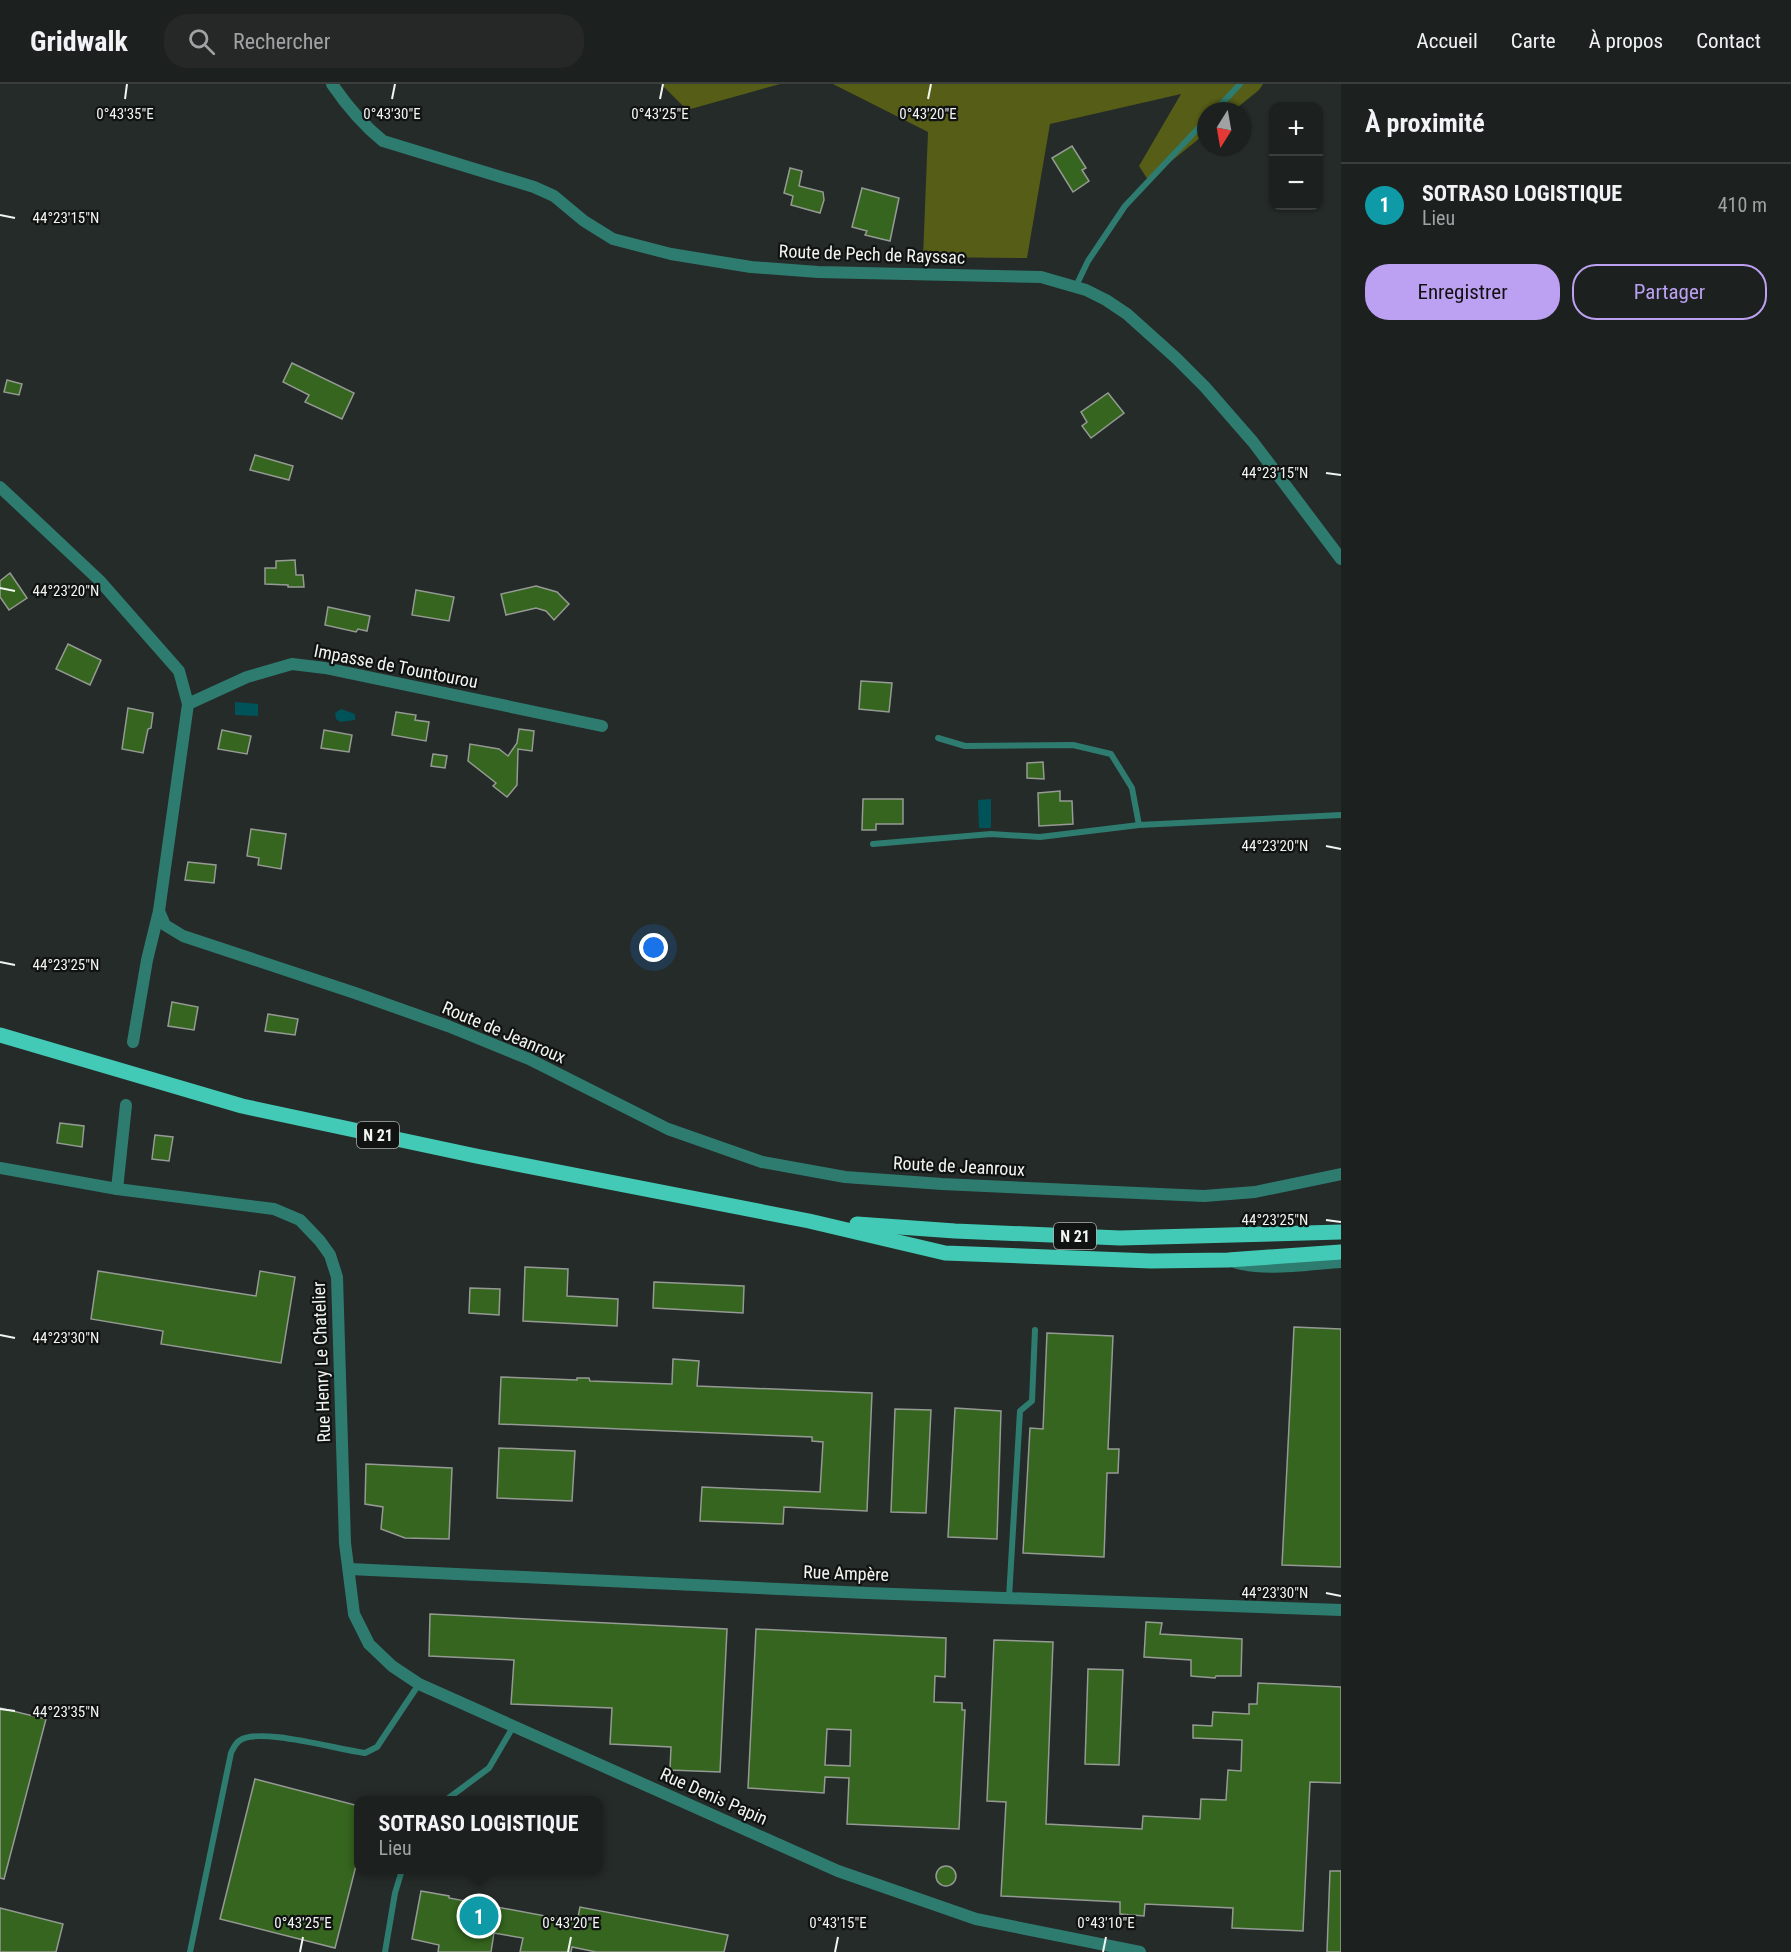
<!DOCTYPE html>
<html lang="fr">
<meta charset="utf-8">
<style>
:root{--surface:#1c201e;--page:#252827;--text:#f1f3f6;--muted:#a0a3a4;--line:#3a3e3c;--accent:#bca0f2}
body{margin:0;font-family:"Roboto Condensed",sans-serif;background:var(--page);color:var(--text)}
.controls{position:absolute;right:18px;top:18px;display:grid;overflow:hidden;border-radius:12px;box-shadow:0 2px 4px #0004}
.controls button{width:54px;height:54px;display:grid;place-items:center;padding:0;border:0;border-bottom:2px solid var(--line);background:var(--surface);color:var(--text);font:30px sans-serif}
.compass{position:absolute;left:1197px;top:18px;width:54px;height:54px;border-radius:50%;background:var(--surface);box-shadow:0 2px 4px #0004;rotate:191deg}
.you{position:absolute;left:654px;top:864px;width:21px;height:21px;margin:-15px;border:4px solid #fff;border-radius:50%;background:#1a73e8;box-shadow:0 0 0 9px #1a73e833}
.badge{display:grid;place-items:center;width:39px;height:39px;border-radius:50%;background:var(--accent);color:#fff;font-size:20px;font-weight:700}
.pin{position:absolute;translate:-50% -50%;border:3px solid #fff;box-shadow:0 2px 6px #0006}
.popup{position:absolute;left:354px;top:1712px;width:249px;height:78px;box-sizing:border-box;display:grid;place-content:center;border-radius:12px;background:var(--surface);filter:drop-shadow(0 2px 4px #0005);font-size:20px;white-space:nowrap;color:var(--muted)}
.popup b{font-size:22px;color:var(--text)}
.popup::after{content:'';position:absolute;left:50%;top:100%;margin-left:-12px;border:12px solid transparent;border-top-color:var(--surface)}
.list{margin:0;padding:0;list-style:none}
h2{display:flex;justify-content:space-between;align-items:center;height:78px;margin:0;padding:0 24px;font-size:26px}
h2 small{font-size:20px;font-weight:400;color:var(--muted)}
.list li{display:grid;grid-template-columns:39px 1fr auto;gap:18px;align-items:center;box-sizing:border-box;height:84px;padding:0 24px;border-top:2px solid var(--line)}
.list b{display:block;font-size:22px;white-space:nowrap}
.list p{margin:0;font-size:20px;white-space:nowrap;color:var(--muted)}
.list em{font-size:20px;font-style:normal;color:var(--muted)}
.actions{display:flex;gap:12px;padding:18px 24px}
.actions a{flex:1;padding:14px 0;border:2px solid var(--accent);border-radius:24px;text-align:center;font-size:21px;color:var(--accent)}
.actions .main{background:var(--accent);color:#111}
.icon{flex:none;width:33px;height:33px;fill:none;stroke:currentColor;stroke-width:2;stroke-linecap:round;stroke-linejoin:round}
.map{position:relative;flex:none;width:1341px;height:1868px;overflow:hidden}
header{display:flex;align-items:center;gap:36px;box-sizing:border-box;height:84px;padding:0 30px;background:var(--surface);border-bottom:2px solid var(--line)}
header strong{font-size:28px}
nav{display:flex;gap:33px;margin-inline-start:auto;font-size:21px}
.search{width:420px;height:54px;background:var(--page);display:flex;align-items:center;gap:15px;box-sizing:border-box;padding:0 21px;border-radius:24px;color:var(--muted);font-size:22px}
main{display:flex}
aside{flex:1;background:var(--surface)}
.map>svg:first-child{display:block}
</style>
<header>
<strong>Gridwalk</strong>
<div class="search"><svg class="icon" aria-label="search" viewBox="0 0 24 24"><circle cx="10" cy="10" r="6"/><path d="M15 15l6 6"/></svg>Rechercher</div>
<nav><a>Accueil</a><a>Carte</a><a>À propos</a><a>Contact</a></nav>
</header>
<main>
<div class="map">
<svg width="1341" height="1868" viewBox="0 0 1341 1868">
<rect width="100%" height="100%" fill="#252b28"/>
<!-- forest -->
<g fill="#565d17">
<polygon points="661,0 780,0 687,26"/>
<polygon points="833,0 1263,0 1259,6 1233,27 1206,27 1206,49 1148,96 1139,82 1181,10 1050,40 1027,174 923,173 928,48"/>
</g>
<!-- water -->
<g fill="#005359">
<polygon points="235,618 258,620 258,632 235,631"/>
<polygon points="341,625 355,630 355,636 340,638 336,635 335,629"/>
<polygon points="991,715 991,744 979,744 978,716"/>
</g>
<!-- building -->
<g fill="#35651e" stroke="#959a94" stroke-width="1.5" fill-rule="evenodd">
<polygon points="1072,62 1086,84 1082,86 1089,97 1073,108 1052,74"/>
<polygon points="790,84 802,87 799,102 823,108 824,116 820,129 791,121 793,112 784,109"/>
<polygon points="862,104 899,114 890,157 865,151 867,147 852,143"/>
<polygon points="292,279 354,309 342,335 305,318 309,311 283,298"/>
<polygon points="7,296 22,300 19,311 4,308"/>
<polygon points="1108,309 1124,329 1091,354 1082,342 1087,338 1081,328"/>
<polygon points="255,371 293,382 289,396 250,386"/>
<polygon points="295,476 296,491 303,491 304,503 288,503 288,501 265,500 265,484 276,484 276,477"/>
<polygon points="10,489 27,514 9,526 0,513 0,497"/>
<polygon points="536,502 557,508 569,520 554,536 546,527 536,524 506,531 501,510"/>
<polygon points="416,506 454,513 449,537 412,531"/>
<polygon points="328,523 370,532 367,547 358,545 356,548 325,541"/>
<polygon points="68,560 101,576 90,601 56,585"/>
<polygon points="861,597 892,599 889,628 859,625"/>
<polygon points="128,624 153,629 151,644 148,645 143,669 122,665"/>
<polygon points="396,628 416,631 415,636 429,638 426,657 392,651"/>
<polygon points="519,645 534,647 532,667 518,665 517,701 507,713 493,702 496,699 468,677 470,660 499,665 508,672 517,659"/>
<polygon points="222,646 251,652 247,670 218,665"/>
<polygon points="324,646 352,651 349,668 321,664"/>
<polygon points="433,670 447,672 445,684 431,682"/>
<polygon points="1043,678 1044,695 1027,694 1027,679"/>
<polygon points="1060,707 1060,717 1072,717 1073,740 1039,742 1038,709"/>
<polygon points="863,715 903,715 903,740 876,740 876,746 862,746"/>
<polygon points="251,745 286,750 281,785 258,781 259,774 247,772"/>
<polygon points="188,778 216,781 214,799 185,796"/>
<polygon points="172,918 198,923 194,946 168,942"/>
<polygon points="268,930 298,935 295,951 265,947"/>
<polygon points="60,1039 84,1042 82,1063 57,1059"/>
<polygon points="155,1051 173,1053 169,1077 152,1075"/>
<polygon points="525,1183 568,1185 567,1212 618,1215 617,1242 523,1237"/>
<polygon points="98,1187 256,1212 260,1187 295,1193 281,1279 161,1260 163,1247 91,1235"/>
<polygon points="654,1198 744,1202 743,1229 653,1224"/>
<polygon points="470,1204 500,1205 499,1231 469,1229"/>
<polygon points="1294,1243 1341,1245 1341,1483 1282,1481"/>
<polygon points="1047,1249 1113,1252 1108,1365 1119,1365 1118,1389 1107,1389 1104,1473 1023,1469 1030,1344 1043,1345"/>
<polygon points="673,1275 699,1277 697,1302 872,1309 867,1427 784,1423 783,1440 700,1437 702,1403 820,1408 823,1358 812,1357 812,1353 499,1340 501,1293 577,1296 577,1294 589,1294 590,1297 672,1300"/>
<polygon points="955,1324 1001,1327 997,1455 948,1453"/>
<polygon points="895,1325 931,1326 926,1429 891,1428"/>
<polygon points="499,1364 575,1367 572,1417 497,1414"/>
<polygon points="366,1380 452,1384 449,1455 405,1454 381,1445 383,1423 365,1420"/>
<polygon points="430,1530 727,1545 720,1688 670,1686 671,1663 610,1660 612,1624 511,1620 514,1576 429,1572"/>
<polygon points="1146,1538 1162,1539 1160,1550 1242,1555 1241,1592 1216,1592 1215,1594 1191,1592 1191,1576 1144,1573"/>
<path d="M756,1545L946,1554L945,1593L935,1592L934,1618L962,1619V1626H965L959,1745L847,1740L849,1694L825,1693L824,1709L748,1704ZM827,1645L851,1646L850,1682L825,1681Z"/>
<polygon points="994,1556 1053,1558 1046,1740 1142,1745 1143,1732 1200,1735 1201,1715 1226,1716 1228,1686 1241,1687 1242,1656 1193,1654 1193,1641 1212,1642 1213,1628 1249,1630 1249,1620 1257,1620 1258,1599 1341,1603 1341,1699 1310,1698 1303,1847 1232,1844 1233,1824 1145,1820 1144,1832 1120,1830 1120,1818 1001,1812 1006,1718 987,1717"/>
<polygon points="1088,1585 1123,1586 1119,1681 1085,1680"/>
<polygon points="0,1624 46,1635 4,1795 0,1794"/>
<polygon points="255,1695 359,1722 359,1770 335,1864 220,1835"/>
<circle cx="946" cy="1792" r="10"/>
<polygon points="1330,1787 1341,1787 1341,1868 1327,1868"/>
<polygon points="421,1807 449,1812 449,1814 577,1838 580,1823 728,1851 724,1868 596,1868 572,1863 571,1868 520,1868 523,1854 494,1849 491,1868 438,1868 439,1861 412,1855"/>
<polygon points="0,1824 63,1840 56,1868 0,1868"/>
</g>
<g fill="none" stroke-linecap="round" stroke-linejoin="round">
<!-- service -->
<g stroke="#2e7c70" stroke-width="6">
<polyline points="1215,27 1240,0"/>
<polyline points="1076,202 1088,177 1125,122 1206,36"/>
<polyline points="938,654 965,662 1073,661 1111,670 1132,704 1139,741 1341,731"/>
<polyline points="873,760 991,750 1040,753 1139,741"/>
<polyline points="1009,1514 1020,1327 1032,1317 1035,1246"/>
<polyline points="446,1716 489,1684 513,1643"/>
<path d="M190,1868L231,1669C233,1665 235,1660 239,1657C257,1642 339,1666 365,1669L377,1663L419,1600"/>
<polyline points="385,1868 395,1809 402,1786"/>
</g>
<!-- minor -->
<g stroke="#2e7c70" stroke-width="12">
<path d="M332,0C347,22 362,40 383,57L534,103L554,112L584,137L613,155L671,170L751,183L818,188L1041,193L1086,206L1106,216L1127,230L1176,274L1205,303L1253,358L1341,475"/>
<polyline points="0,403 99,496 179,587 188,620 159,827 165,841 183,852 355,909 448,942 529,975 668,1045 762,1078 845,1093 942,1100 1204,1112 1255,1108 1341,1090"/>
<polyline points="188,620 247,593 292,580 325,584 602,642"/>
<polyline points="133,958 147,876 159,827"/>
<polyline points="0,1084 117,1105 274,1125 300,1136 320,1157 330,1171 337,1193 345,1459 354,1530 369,1560 392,1582 419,1600 838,1787 976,1835 1140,1868"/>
<polyline points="117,1105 126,1021"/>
<path d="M1232,1177C1258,1188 1311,1180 1341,1178"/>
<polyline points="349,1485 867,1509 1341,1526"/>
</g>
<!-- primary -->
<g stroke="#43cab6" stroke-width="15">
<polyline points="0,951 242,1022 476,1072 809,1137 945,1169 1151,1177 1228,1176 1341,1168"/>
<polyline points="857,1140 955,1147 1120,1154 1341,1148"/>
</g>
</g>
<!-- ticks -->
<path fill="none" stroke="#f1f5f2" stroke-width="2" d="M125,15L127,0M392,15L395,0M660,15L663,0M928,15L931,0M0,131L15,134M1326,389L1341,391M0,504L15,507M1326,762L1341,765M0,878L15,881M1326,1136L1341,1138M0,1251L15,1254M1326,1509L1341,1512M0,1625L15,1627M300,1868L303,1853M568,1868L571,1853M835,1868L838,1853M1103,1868L1106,1853"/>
<g text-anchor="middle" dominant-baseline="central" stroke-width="4.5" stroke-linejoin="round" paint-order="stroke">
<!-- shield labels -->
<g fill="#101311" stroke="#aeb1ae" stroke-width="1.5">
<rect x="357" y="1038" width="42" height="26" rx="4.5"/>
<rect x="1054" y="1139" width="42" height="26" rx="4.5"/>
</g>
<g font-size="16" font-weight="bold" fill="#f1f5f2">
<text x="378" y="1051">N 21</text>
<text x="1075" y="1152">N 21</text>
</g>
<!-- street labels -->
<g font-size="18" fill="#f1f5f2" stroke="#101311">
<text transform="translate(872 170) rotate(2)">Route de Pech de Rayssac</text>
<text transform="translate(396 582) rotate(11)">Impasse de Tountourou</text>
<text transform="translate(504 948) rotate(23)">Route de Jeanroux</text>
<text transform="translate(959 1082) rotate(3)">Route de Jeanroux</text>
<text transform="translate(321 1278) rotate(-92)">Rue Henry Le Chatelier</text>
<text transform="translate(846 1489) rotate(2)">Rue Ampère</text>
<text transform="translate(714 1712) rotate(24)">Rue Denis Papin</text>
</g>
</g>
<g font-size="15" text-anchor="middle" fill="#f1f5f2" stroke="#101311" stroke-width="4.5" stroke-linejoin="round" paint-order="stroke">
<text x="125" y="35">0°43'35"E</text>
<text x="392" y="35">0°43'30"E</text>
<text x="660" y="35">0°43'25"E</text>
<text x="928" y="35">0°43'20"E</text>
<text x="66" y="139">44°23'15"N</text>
<text x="1275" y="394">44°23'15"N</text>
<text x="66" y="512">44°23'20"N</text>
<text x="1275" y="767">44°23'20"N</text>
<text x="66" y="886">44°23'25"N</text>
<text x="1275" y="1141">44°23'25"N</text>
<text x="66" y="1259">44°23'30"N</text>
<text x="1275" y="1514">44°23'30"N</text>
<text x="66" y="1633">44°23'35"N</text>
<text x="303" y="1844">0°43'25"E</text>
<text x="571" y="1844">0°43'20"E</text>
<text x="838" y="1844">0°43'15"E</text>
<text x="1106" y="1844">0°43'10"E</text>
</g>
</svg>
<div class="controls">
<button>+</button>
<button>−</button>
</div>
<svg class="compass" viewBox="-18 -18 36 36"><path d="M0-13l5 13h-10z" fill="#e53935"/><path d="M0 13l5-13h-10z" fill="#a0a3a4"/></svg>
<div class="you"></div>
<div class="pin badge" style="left:479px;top:1832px;background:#0f9aa8">1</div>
<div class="popup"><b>SOTRASO LOGISTIQUE</b>Lieu</div>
</div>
<aside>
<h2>À proximité<small></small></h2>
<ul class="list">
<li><span class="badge" style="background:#0f9aa8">1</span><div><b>SOTRASO LOGISTIQUE</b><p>Lieu</p></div><em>410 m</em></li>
</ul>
<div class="actions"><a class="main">Enregistrer</a><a>Partager</a></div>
</aside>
</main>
